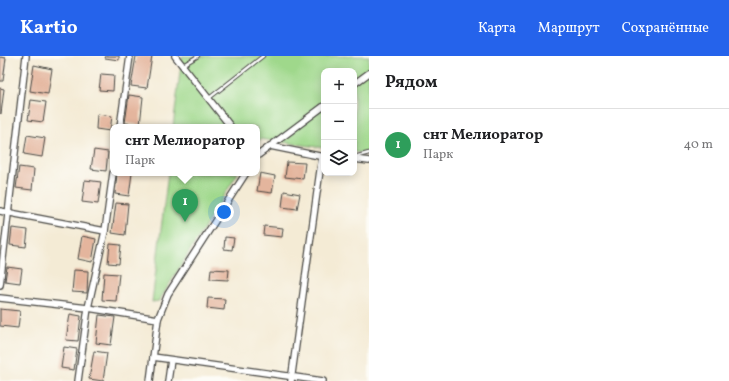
<!DOCTYPE html>
<html lang="ru">
<meta charset="utf-8">
<style>
:root{--surface:#fff;--page:#f6f6f6;--text:#202124;--muted:#757577;--line:#e0e0e0;--accent:#2563eb}
body{margin:0;font-family:Vollkorn,serif;background:var(--page);color:var(--text)}
.controls{position:absolute;right:12px;top:12px;display:grid;overflow:hidden;border-radius:8px;box-shadow:0 2px 10px #0003}
.controls button{width:36px;height:36px;display:grid;place-items:center;padding:0;border:0;border-bottom:1px solid var(--line);background:var(--surface);color:var(--text);font:20px sans-serif}
.you{position:absolute;left:224px;top:156px;width:14px;height:14px;margin:-10px;border:3px solid #fff;border-radius:50%;background:#1a73e8;box-shadow:0 0 0 6px #1a73e833}
.badge{display:grid;place-items:center;width:26px;height:26px;border-radius:50%;background:var(--accent);color:#fff;font-size:13px;font-weight:700}
.pin{position:absolute;translate:-50% -33px;filter:drop-shadow(0 1px 2px #0008)}
.pin::after{content:'';position:absolute;top:21px;width:14px;height:12px;background:inherit;clip-path:polygon(0 0,100% 0,50% 100%)}
.popup{position:absolute;left:110px;top:68px;width:150px;height:52px;box-sizing:border-box;display:grid;place-content:center;border-radius:8px;background:var(--surface);filter:drop-shadow(0 1px 3px #0005);font-size:13px;white-space:nowrap;color:var(--muted)}
.popup b{font-size:15px;color:var(--text)}
.popup::after{content:'';position:absolute;left:50%;top:100%;margin-left:-8px;border:8px solid transparent;border-top-color:var(--surface)}
.list{margin:0;padding:0;list-style:none}
h2{display:flex;justify-content:space-between;align-items:center;height:52px;margin:0;padding:0 16px;font-size:17px}
h2 small{font-size:13px;font-weight:400;color:var(--muted)}
.list li{display:grid;grid-template-columns:26px 1fr auto;gap:12px;align-items:center;box-sizing:border-box;height:72px;padding:0 16px;border-top:1px solid var(--line)}
.list b{display:block;font-size:15px;white-space:nowrap}
.list p{margin:0;font-size:13px;white-space:nowrap;color:var(--muted)}
.list em{font-size:13px;font-style:normal;color:var(--muted)}
.icon{flex:none;width:22px;height:22px;fill:none;stroke:currentColor;stroke-width:2;stroke-linecap:round;stroke-linejoin:round}
.map{position:relative;flex:none;width:369px;height:325px;overflow:hidden}
header{display:flex;align-items:center;gap:24px;box-sizing:border-box;height:56px;padding:0 20px;background:var(--accent);color:#fff}
header strong{font-size:19px}
nav{display:flex;gap:22px;margin-inline-start:auto;font-size:14px}
main{display:flex}
aside{flex:1;background:var(--surface)}
.map>svg:first-child{display:block}
</style>
<header>
<strong>Kartio</strong>
<nav><a>Карта</a><a>Маршрут</a><a>Сохранённые</a></nav>
</header>
<main>
<div class="map">
<svg width="369" height="325" viewBox="0 0 369 325">
<rect width="100%" height="100%" fill="#fdfcf7"/>
<filter id="ink" filterUnits="userSpaceOnUse"><feTurbulence type="fractalNoise" baseFrequency=".025" numOctaves="2"/><feDisplacementMap in="SourceGraphic" scale="8" xChannelSelector="R" yChannelSelector="G"/><feConvolveMatrix kernelMatrix="1 2 1 2 8 2 1 2 1" color-interpolation-filters="sRGB"/></filter>
<filter id="wash" filterUnits="userSpaceOnUse"><feTurbulence type="fractalNoise" baseFrequency=".012" numOctaves="4" result="noise"/><feDisplacementMap in="SourceGraphic" scale="16" xChannelSelector="R" yChannelSelector="G"/><feGaussianBlur stdDeviation="0.9" result="paint"/><feColorMatrix in="noise" values="0 0 0 0 0 0 0 0 0 0 0 0 0 0 0 0 0 1.4 0 .05"/><feComposite in="paint" operator="in"/></filter>
<g filter="url(#wash)">
<rect width="100%" height="100%" fill="#f4ebd5"/>
<!-- green -->
<g fill="#9fd88b" stroke="#65825b">
<polygon points="182,0 369,0 369,98 354,96 354,15 324,15 324,92 260,83 257,87 257,71 173,71"/>
<polygon points="168,117 238,117 159,245 152,246"/>
</g>
<g id="blocks">
<!-- building -->
<g fill="#e4b59d">
<polygon points="106,0 119,0 119,4 105,2"/>
<polygon points="136,0 152,0 147,32 131,30"/>
<polygon points="0,1 6,2 3,25 0,25"/>
<polygon points="34,9 52,13 48,38 30,35"/>
<polygon points="101,18 114,19 113,35 99,34"/>
<polygon points="0,32 4,33 1,58 0,57"/>
<polygon points="129,39 143,41 140,69 125,67"/>
<polygon points="31,44 46,46 43,66 28,64"/>
<polygon points="97,58 112,60 110,75 96,73"/>
<polygon points="27,79 45,82 42,101 24,98"/>
<polygon points="94,94 108,96 106,115 91,113"/>
<polygon points="287,106 305,107 303,123 285,121"/>
<polygon points="19,111 34,113 32,134 16,132"/>
<polygon points="117,117 132,117 129,140 115,138"/>
<polygon points="260,117 275,120 272,137 257,135"/>
<polygon points="85,124 101,126 98,148 82,146"/>
<polygon points="284,135 300,138 297,153 282,151"/>
<polygon points="116,147 128,148 125,179 112,177"/>
<polygon points="264,170 283,172 282,181 263,179"/>
<polygon points="12,172 28,174 26,191 10,189"/>
<polygon points="82,180 96,183 92,206 78,203"/>
<polygon points="225,181 234,182 232,194 224,193"/>
<polygon points="110,188 121,189 119,208 108,207"/>
<polygon points="7,211 22,213 20,227 5,225"/>
<polygon points="211,213 229,214 228,224 210,223"/>
<polygon points="74,214 88,215 87,237 72,236"/>
<polygon points="104,217 119,218 116,245 102,244"/>
<polygon points="208,242 225,243 224,254 207,252"/>
<polygon points="0,253 20,255 18,272 0,270"/>
<polygon points="70,258 81,260 78,285 66,284"/>
<polygon points="99,259 115,261 111,289 96,287"/>
<polygon points="64,291 77,293 74,314 61,312"/>
<polygon points="94,295 107,297 103,325 89,323"/>
</g>
</g>
</g>
<g filter="url(#ink)">
<use href="#blocks" fill-opacity="0" stroke="#494844" stroke-width="1"/>
<g fill="none" stroke-linecap="round" stroke-linejoin="round">
<!-- lane casing -->
<g stroke="#494844" stroke-width="4.5">
<g id="lane">
<polyline points="183,9 198,0"/>
<polyline points="208,43 263,0"/>
<polyline points="354,101 369,97"/>
</g>
</g>
<!-- street casing -->
<g stroke="#494844" stroke-width="8">
<g id="street">
<polyline points="175,0 231,71"/>
<polyline points="354,28 369,17"/>
<polyline points="120,71 130,0"/>
<polyline points="270,90 324,101"/>
<polyline points="257,100 324,50"/>
<polyline points="354,103 369,105"/>
<polyline points="0,155 105,175"/>
<polyline points="0,229 26,0"/>
<polyline points="0,242 88,252 158,263"/>
<polyline points="153,301 323,325"/>
<polyline points="78,325 88,252 105,175 113,117"/>
<polyline points="150,325 158,263 168,238 246,117"/>
<polyline points="168,325 171,304"/>
<polyline points="291,325 322,100"/>
</g>
</g>
<!-- lane -->
<use href="#lane" stroke="#fff" stroke-width="2.5"/>
<!-- street -->
<use href="#street" stroke="#fff" stroke-width="5.5"/>
</g>
</g>
</svg>
<div class="controls">
<button>+</button>
<button>−</button>
<button><svg class="icon" aria-label="layers" viewBox="0 0 24 24"><path d="M12 4l9 5-9 5-9-5zM3 14l9 5 9-5"/></svg></button>
</div>
<div class="you"></div>
<div class="pin badge" style="left:185px;top:166px;background:#2e9e5b">1</div>
<div class="popup"><b>снт Мелиоратор</b>Парк</div>
</div>
<aside>
<h2>Рядом<small></small></h2>
<ul class="list">
<li><span class="badge" style="background:#2e9e5b">1</span><div><b>снт Мелиоратор</b><p>Парк</p></div><em>40 m</em></li>
</ul>
</aside>
</main>
